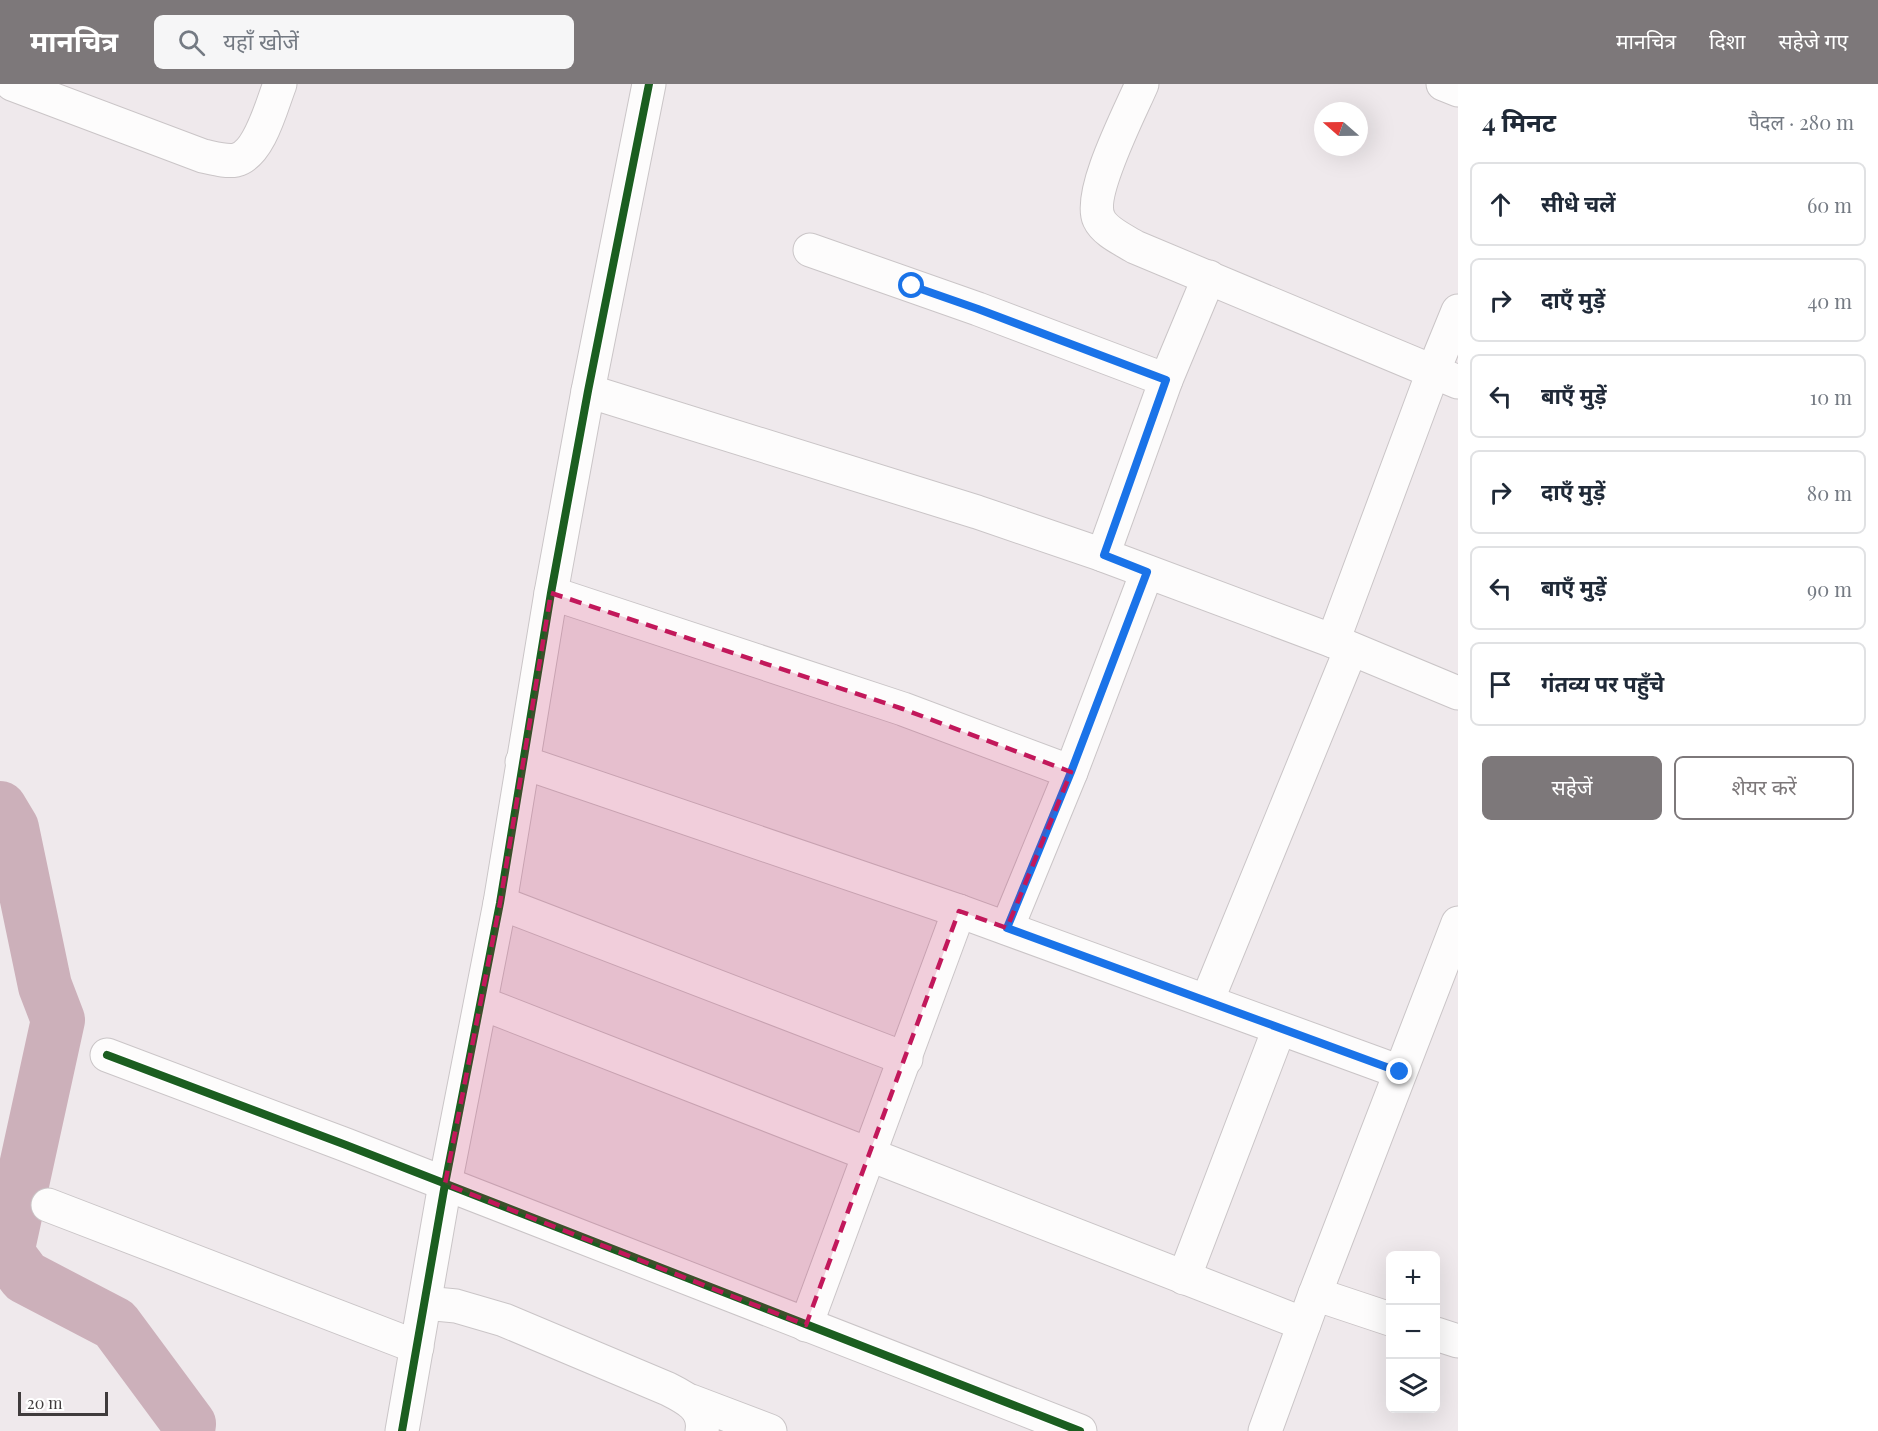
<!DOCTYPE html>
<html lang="hi">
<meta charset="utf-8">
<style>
:root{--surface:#fff;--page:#f6f6f7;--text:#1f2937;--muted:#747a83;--line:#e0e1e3;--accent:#7d787a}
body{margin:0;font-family:"Playfair Display","Noto Sans Devanagari",serif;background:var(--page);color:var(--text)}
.controls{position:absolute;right:18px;bottom:18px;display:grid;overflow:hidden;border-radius:9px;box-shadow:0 6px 24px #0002}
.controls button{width:54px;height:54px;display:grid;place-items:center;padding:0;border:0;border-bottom:2px solid var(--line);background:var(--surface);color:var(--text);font:30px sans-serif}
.compass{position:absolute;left:1314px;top:18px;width:54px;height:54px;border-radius:50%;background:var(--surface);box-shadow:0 6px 24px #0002;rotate:290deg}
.scale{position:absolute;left:18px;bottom:15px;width:90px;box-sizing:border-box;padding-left:6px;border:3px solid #3f3b3c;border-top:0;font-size:16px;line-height:21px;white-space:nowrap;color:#3f3b3c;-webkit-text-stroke:4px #fff;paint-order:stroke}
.stop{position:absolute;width:18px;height:18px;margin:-14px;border:4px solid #1a73e8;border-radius:50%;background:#fff}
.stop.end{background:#1a73e8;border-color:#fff;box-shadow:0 2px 6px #0008}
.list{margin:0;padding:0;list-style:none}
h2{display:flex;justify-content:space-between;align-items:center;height:78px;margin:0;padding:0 24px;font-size:26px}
h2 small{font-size:20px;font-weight:400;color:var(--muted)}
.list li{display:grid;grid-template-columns:39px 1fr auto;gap:18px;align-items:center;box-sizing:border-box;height:84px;margin:0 12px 12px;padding:0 12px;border:2px solid var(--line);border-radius:9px}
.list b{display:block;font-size:22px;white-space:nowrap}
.list em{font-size:20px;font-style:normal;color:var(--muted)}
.actions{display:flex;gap:12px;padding:18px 24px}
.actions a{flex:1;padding:14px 0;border:2px solid var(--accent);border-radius:9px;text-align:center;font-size:21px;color:var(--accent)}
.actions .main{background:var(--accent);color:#fff}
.icon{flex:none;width:33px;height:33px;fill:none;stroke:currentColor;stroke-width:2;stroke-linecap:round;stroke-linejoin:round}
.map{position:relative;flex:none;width:1458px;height:1347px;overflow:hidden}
header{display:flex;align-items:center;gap:36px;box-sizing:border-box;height:84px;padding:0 30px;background:var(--accent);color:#fff}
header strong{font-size:28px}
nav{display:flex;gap:33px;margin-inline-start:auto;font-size:21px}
.search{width:420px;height:54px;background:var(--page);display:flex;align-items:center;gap:15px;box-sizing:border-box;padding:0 21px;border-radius:9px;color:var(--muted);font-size:22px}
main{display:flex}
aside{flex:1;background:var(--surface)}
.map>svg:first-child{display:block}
</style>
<header>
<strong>मानचित्र</strong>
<div class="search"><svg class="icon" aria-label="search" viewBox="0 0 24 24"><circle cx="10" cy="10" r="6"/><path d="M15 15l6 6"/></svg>यहाँ खोजें</div>
<nav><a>मानचित्र</a><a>दिशा</a><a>सहेजे गए</a></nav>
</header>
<main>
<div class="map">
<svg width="1458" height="1347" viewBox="0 0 1458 1347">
<rect width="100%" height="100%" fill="#efe9ec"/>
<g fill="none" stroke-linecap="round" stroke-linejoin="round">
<!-- river -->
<polyline stroke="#ccb0ba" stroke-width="54" points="0,724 12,744 45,902 58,936 7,1169 25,1193 115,1240 189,1340 188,1347"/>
<!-- minor casing -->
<g stroke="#cac5c7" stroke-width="35">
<g id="minor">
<path d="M12,0L203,72C213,74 226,78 236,76C260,70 272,20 280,0"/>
<path d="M1142,0C1131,26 1087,110 1099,135C1105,148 1124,156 1135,163L1458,298"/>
<polyline points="1443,0 1458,6"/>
<polyline points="810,166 978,225 1166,296"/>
<polyline points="588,307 977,428 1103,471 1333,557 1458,609"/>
<polyline points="1103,471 1166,296 1209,193"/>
<polyline points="551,509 903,625 1071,688 1007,844"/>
<polyline points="1333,557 1433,288 1458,227"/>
<polyline points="522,678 959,827 1400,988"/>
<polyline points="1071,688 1147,488"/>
<polyline points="500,819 906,975"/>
<polyline points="1207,917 1351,565"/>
<polyline points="481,919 1304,1240"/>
<polyline points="107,971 346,1061 1080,1347"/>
<polyline points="48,1121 417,1263"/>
<polyline points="1184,1194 1279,945"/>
<polyline points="1315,1210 1458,839"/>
<path d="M425,1219L456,1222L504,1236L668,1305C686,1314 706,1324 702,1347"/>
<polyline points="806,1241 959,827"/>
<polyline points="1436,1250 1458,1257"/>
<polyline points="691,1317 770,1347"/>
<polyline points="1265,1347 1315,1210 1390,1235"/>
</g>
</g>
<!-- tertiary casing -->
<g stroke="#cac5c7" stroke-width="35">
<polyline id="tertiary" points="402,1347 445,1100 500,819 551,509 588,307 649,0"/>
</g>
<!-- minor -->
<use href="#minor" stroke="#fdfcfc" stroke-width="33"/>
<!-- tertiary -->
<use href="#tertiary" stroke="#fdfcfc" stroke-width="33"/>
<!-- cycleway casing -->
<g stroke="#fff" stroke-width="11">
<g id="cycleway">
<polyline points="107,971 346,1061 1080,1347"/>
<polyline points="402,1347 445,1100 500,819 551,509 588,307 649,0"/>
</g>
</g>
<!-- cycleway -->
<use href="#cycleway" stroke="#1b5e20" stroke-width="8"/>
</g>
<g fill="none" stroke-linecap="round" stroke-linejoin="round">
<!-- route -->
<polyline stroke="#1a73e8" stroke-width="8" points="912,202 978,225 1166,296 1104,471 1147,488 1071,688 1007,844 1400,988"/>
</g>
<!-- marked area -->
<path fill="#c2185b" fill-opacity="0.2" stroke="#c2185b" stroke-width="4.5" stroke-dasharray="12 8" stroke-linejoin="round" d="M551,509L903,625L1071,688L1007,844L959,827L806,1241L445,1100L500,819Z"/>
</svg>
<div class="controls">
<button>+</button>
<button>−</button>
<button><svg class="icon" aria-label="layers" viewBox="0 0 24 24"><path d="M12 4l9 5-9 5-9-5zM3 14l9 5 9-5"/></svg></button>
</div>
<svg class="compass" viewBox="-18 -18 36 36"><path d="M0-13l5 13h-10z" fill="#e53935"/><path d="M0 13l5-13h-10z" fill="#747a83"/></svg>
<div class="scale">20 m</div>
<div class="stop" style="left:912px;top:202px"></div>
<div class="stop end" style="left:1400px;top:988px"></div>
</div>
<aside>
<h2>4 मिनट<small>पैदल · 280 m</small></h2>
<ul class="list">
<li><svg class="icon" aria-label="ahead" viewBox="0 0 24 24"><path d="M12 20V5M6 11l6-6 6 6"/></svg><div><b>सीधे चलें</b></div><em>60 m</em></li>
<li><svg class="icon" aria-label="right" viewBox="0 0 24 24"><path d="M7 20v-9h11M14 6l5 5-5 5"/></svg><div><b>दाएँ मुड़ें</b></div><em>40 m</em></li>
<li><svg class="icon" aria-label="left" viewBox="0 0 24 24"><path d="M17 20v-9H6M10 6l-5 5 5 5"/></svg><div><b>बाएँ मुड़ें</b></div><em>10 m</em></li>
<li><svg class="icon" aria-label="right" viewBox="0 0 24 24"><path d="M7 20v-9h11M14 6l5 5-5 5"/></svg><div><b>दाएँ मुड़ें</b></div><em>80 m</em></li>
<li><svg class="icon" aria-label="left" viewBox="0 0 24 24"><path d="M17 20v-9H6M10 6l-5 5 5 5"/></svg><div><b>बाएँ मुड़ें</b></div><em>90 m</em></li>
<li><svg class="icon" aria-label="arrive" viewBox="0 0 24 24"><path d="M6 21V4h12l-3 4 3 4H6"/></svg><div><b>गंतव्य पर पहुँचे</b></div></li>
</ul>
<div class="actions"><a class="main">सहेजें</a><a>शेयर करें</a></div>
</aside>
</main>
